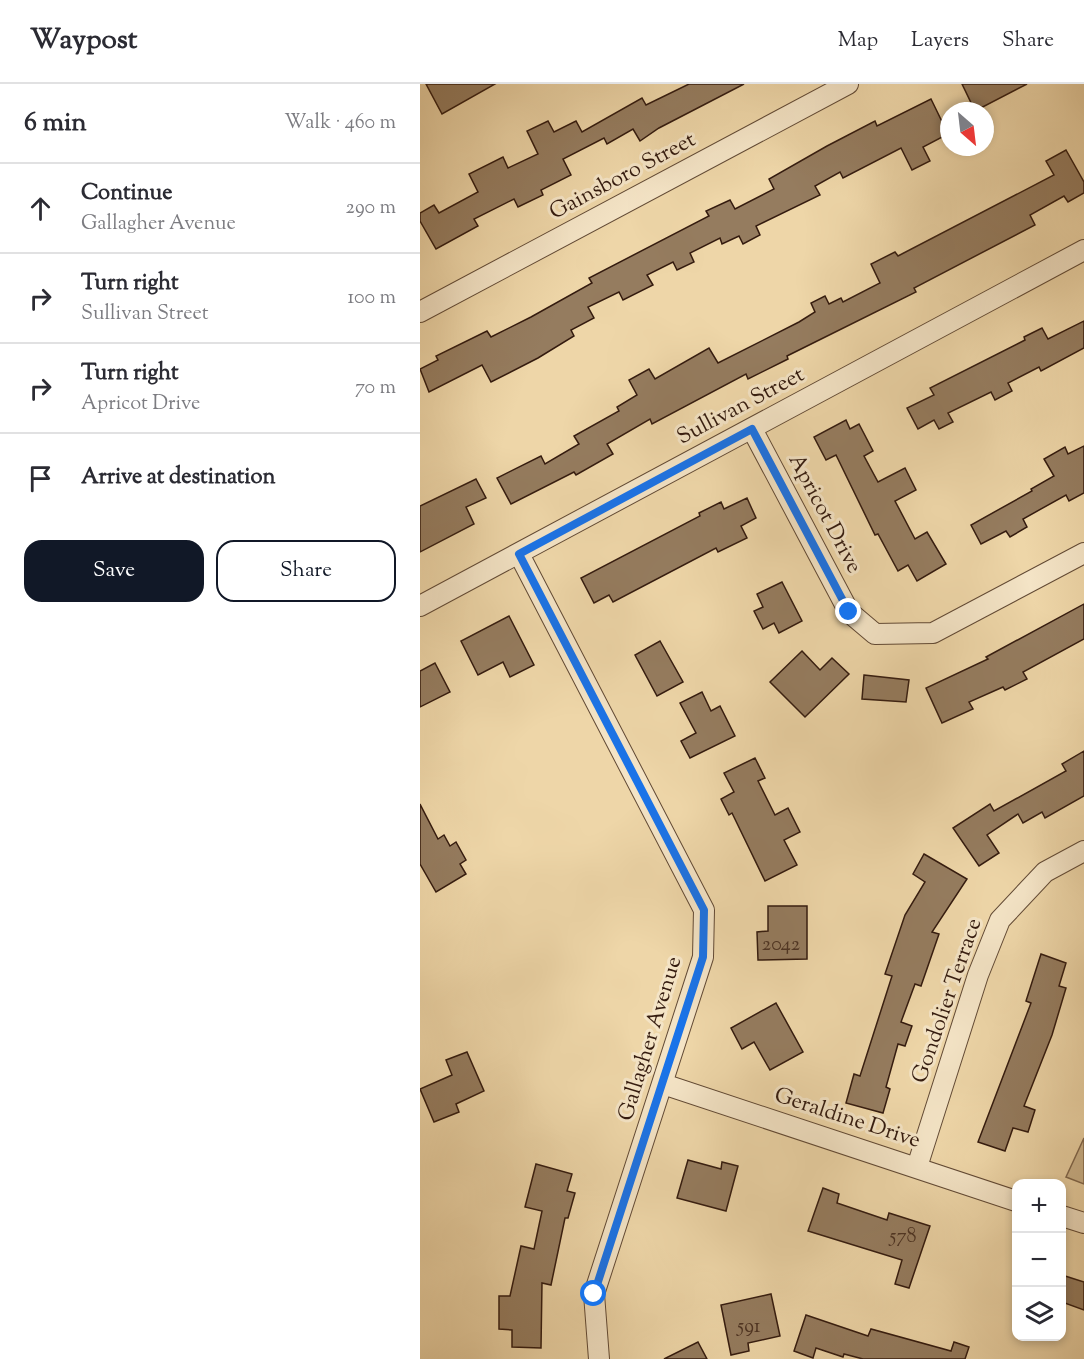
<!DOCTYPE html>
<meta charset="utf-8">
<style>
:root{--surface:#fff;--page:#f2f2f3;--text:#2b2b33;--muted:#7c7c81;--line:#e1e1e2;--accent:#111827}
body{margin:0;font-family:"Sorts Mill Goudy",serif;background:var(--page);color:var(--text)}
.controls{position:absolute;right:18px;bottom:18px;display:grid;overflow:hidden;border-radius:12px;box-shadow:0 3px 9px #0003}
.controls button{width:54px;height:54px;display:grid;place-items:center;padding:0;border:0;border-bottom:2px solid var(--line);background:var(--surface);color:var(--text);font:30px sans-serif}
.compass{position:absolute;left:520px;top:18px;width:54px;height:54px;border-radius:50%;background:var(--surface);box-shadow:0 3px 9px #0003;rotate:152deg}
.stop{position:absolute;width:18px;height:18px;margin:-14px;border:4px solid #1a73e8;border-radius:50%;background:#fff}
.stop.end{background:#1a73e8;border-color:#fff;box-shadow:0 2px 6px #0008}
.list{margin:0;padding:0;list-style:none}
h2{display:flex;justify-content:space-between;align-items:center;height:78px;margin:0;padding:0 24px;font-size:26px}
h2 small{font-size:20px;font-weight:400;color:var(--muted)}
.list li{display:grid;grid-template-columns:39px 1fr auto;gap:18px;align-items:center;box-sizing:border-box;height:90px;padding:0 24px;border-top:2px solid var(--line)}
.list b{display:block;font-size:22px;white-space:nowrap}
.list p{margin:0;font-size:20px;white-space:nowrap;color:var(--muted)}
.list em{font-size:20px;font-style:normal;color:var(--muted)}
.actions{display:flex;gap:12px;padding:18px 24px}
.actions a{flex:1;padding:14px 0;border:2px solid var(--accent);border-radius:18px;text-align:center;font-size:21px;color:var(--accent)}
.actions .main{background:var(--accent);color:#fff}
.icon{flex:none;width:33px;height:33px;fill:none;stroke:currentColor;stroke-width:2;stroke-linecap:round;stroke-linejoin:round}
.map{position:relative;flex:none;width:664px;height:1275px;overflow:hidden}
header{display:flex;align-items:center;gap:36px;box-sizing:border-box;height:84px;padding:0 30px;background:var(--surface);border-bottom:2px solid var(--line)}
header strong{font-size:28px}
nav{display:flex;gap:33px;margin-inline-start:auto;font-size:21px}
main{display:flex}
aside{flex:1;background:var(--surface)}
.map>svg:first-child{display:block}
</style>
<header>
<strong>Waypost</strong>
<nav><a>Map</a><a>Layers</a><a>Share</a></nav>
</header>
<main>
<aside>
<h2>6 min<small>Walk · 460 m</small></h2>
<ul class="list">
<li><svg class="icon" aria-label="ahead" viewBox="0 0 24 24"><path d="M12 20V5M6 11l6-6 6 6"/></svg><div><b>Continue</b><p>Gallagher Avenue</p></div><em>290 m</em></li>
<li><svg class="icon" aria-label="right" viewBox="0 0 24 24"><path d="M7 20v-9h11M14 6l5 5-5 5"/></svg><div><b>Turn right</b><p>Sullivan Street</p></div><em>100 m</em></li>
<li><svg class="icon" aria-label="right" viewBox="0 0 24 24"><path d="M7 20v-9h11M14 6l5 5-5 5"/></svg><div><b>Turn right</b><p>Apricot Drive</p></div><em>70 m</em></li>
<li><svg class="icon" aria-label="arrive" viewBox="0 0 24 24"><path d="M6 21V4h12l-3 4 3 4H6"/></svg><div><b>Arrive at destination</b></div></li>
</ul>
<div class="actions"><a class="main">Save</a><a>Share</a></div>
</aside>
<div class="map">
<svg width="664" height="1275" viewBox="0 0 664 1275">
<rect width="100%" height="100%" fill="#eed6a8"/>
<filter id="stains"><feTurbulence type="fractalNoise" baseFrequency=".00333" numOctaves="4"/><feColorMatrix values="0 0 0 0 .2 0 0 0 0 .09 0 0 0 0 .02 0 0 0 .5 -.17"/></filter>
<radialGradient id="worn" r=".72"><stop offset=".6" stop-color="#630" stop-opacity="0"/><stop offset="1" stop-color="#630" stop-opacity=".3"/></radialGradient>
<!-- green -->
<polygon fill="#ceb68e" stroke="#81684e" stroke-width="1.5" points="664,1054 664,1100 646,1093"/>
<!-- building -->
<g fill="#957c5f" stroke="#341b0f" stroke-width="1.5">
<polygon points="6,0 75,0 22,30"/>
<polygon points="269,0 324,0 239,44 220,57 213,45 187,60 184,54 143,75 151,91 121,106 123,111 98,123 94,115 54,135 58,142 16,165 0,137 0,129 14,121 19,129 58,108 49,90 83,73 88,84 118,70 107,47 128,37 134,48 156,37 162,48 222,14 226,21"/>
<polygon points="542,0 607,0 555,27"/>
<polygon points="511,15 528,50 503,63 510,77 492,86 481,64 423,94 420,88 395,102 400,111 336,142 340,151 323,160 319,152 302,160 300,154 270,169 274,178 257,186 253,178 227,191 233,201 203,216 199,208 168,223 174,234 151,246 154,252 118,274 71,298 62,281 9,308 0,285 18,276 16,272 67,247 71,253 111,233 172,199 169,194 289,132 286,127 310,116 315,125 354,105 349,95 407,62 455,37 457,42"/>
<polygon points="646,66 664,98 664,109 648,118 644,112 610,131 615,141 494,204 496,208 367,272 368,275 328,295 326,290 232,340 230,335 187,360 193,370 156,391 154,388 91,420 77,394 121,372 125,380 159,360 154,352 199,327 197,323 217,311 209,296 229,285 235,295 289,264 298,279 379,238 395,228 391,219 405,212 409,220 421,214 423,218 460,199 451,180 475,168 478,172 634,91 626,77"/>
<polygon points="664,237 664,264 621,287 619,283 588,299 592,307 575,316 571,308 528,329 533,338 519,345 514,336 498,345 487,324 514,311 510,304 605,256 604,253 622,244 628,255"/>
<polygon points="426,336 430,345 439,340 453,367 444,372 458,398 485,384 496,406 475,417 495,455 507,448 526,480 497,497 488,481 478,487 458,450 455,451 416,371 406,376 394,353"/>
<polygon points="664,362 664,409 649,417 646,411 603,435 607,443 590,453 586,447 561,460 551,441 612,407 611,405 634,392 624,375 645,363 648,370"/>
<polygon points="56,395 66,414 46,423 54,440 0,468 0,422"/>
<polygon points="327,414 336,434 321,442 327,454 298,468 296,464 193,518 189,511 174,519 161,494 280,432 279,429 301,418 304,425"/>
<polygon points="362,498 382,537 359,549 354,539 343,545 334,527 343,523 337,510"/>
<polygon points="664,520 664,555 603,588 607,595 585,606 583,603 549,618 553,625 522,639 506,604 568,575 566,573"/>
<polygon points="89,532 114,581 90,593 83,578 58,591 41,557"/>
<polygon points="240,557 263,598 237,612 215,571"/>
<polygon points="382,567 400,586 412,574 429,590 385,633 350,598"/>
<polygon points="15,579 30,608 0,623 0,587"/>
<polygon points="444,591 489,596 486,618 442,615"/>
<polygon points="282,608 291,627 300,622 315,652 270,674 261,657 276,649 260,619"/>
<polygon points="664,667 664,712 625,734 622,728 603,739 598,730 567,751 579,769 559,782 533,744 570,720 574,727 646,687 642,680"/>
<polygon points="335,674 345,694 338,697 355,731 368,724 380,748 364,756 377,781 345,797 312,729 309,731 301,715 314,708 304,689"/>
<polygon points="0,720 18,755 24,751 30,762 36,758 46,776 40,780 46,790 16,808 0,780"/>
<polygon points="504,770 547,795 512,848 519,850 501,902 495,900 481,938 492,942 485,962 478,960 466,1003 470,1005 463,1029 426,1019 434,990 440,992 472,892 465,890 485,831 505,798 493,790"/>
<polygon points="348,822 387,822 387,875 338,876 337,848 348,847"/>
<polygon points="621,870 646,879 639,902 646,904 632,951 604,1022 615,1026 608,1048 593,1044 585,1067 558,1058 611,919 606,917"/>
<polygon points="356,919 383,968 350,986 334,958 322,965 311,944"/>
<polygon points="47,968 64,1007 36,1020 39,1028 14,1038 0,1005 32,991 26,976"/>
<polygon points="268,1076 301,1085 302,1078 318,1082 306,1127 257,1114"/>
<polygon points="116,1080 152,1090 147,1107 155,1109 148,1134 145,1134 131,1201 122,1199 121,1264 92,1263 92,1246 79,1245 79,1212 90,1212 101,1162 114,1165 122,1127 105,1123"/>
<polygon points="403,1104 419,1110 417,1119 467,1136 469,1129 510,1142 489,1204 475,1200 482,1176 388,1147"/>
<polygon points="642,1191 664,1198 664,1226 642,1218"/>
<polygon points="351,1210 360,1252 328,1259 329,1267 311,1271 301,1221"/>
<polygon points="386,1231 448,1252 451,1245 531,1267 534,1258 549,1263 545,1275 443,1275 424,1270 423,1273 396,1264 393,1274 374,1267"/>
<polygon points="278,1258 287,1275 244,1275"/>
</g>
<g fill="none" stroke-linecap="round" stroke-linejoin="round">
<!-- minor casing -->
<g stroke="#624a35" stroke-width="22">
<g id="minor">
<polyline points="0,228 428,0"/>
<polyline points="332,345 429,528 455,550 513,549 664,469"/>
<polyline points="99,470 284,826 283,873 174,1210 179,1275"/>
<polyline points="0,522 664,166"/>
<polyline points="243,1000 596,1117"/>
<polyline points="497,1083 558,891 580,836 625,788 664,767"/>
<polyline points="642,1132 664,1139"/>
</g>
</g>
<!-- minor -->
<use href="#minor" stroke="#f4e4c6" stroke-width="20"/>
</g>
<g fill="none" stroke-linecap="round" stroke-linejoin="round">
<!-- route -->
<polyline stroke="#1a73e8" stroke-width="8" points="174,1210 283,873 284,826 99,470 332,345 429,528"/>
</g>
<g text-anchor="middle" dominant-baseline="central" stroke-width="6" stroke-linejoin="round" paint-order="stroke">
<!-- number labels -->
<g font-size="20" fill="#4c3323">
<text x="361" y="861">2042</text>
<text x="483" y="1153">578</text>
<text x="329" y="1243">591</text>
</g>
<!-- street labels -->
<g font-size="22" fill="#341b0f" stroke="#f4e4c6">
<text transform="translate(203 93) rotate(-28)">Gainsboro Street</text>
<text transform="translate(321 323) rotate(-28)">Sullivan Street</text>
<text transform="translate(404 430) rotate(62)">Apricot Drive</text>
<text transform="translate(528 917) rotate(-71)">Gondolier Terrace</text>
<text transform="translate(231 955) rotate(-73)">Gallagher Avenue</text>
<text transform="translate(427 1035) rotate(18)">Geraldine Drive</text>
</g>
</g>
<rect width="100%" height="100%" filter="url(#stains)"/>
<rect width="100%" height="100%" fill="url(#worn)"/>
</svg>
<div class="controls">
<button>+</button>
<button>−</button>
<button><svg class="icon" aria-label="layers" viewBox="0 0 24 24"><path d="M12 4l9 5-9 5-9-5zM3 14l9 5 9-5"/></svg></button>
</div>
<svg class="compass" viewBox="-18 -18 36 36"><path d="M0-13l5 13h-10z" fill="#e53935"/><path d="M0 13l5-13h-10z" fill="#7c7c81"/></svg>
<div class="stop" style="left:174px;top:1210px"></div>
<div class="stop end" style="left:429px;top:528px"></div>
</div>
</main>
